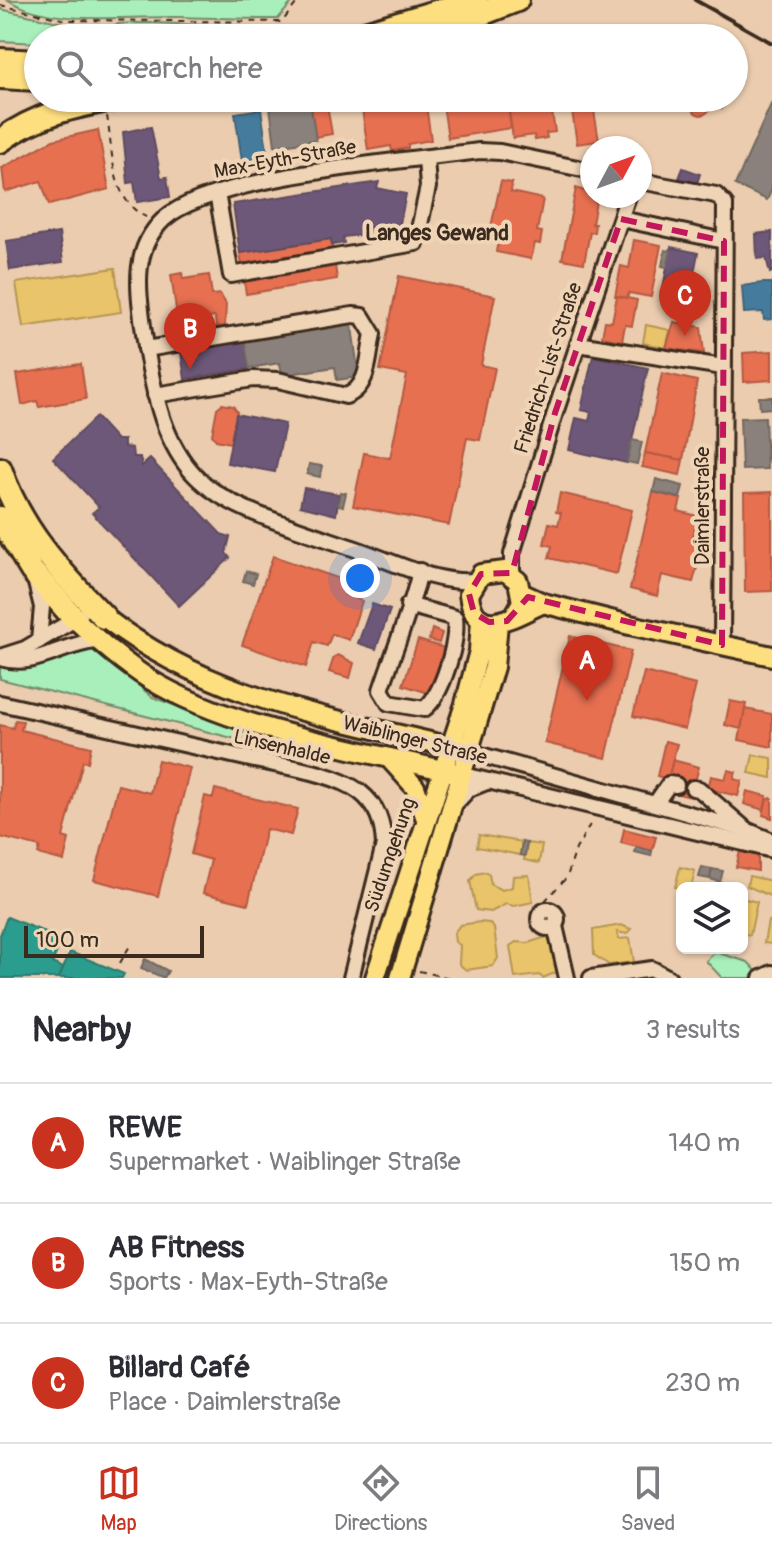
<!DOCTYPE html>
<meta charset="utf-8">
<style>
:root{--surface:#fff;--page:#f7f7f7;--text:#2b2b33;--muted:#7c7c81;--line:#e1e1e2;--accent:#c8321e}
body{margin:0;font-family:Pangolin,sans-serif;background:var(--page);color:var(--text)}
.controls{position:absolute;right:24px;bottom:24px;display:grid;overflow:hidden;border-radius:12px;box-shadow:0 2px 6px #0004}
.controls button{width:72px;height:72px;display:grid;place-items:center;padding:0;border:0;border-bottom:2px solid var(--line);background:var(--surface);color:var(--text);font:40px sans-serif}
.compass{position:absolute;left:580px;top:136px;width:72px;height:72px;border-radius:50%;background:var(--surface);box-shadow:0 2px 6px #0004;rotate:49deg}
.scale{position:absolute;left:24px;bottom:20px;width:180px;box-sizing:border-box;padding-left:8px;border:4px solid #3b2a1e;border-top:0;font-size:22px;line-height:28px;white-space:nowrap;color:#3b2a1e;-webkit-text-stroke:6px #efd4b6;paint-order:stroke}
.you{position:absolute;left:360px;top:578px;width:28px;height:28px;margin:-20px;border:6px solid #fff;border-radius:50%;background:#1a73e8;box-shadow:0 0 0 12px #1a73e833}
.badge{display:grid;place-items:center;width:52px;height:52px;border-radius:50%;background:var(--accent);color:#fff;font-size:26px;font-weight:700}
.pin{position:absolute;translate:-50% -66px;filter:drop-shadow(0 2px 4px #0008)}
.pin::after{content:'';position:absolute;top:42px;width:28px;height:24px;background:inherit;clip-path:polygon(0 0,100% 0,50% 100%)}
.list{margin:0;padding:0;list-style:none}
h2{display:flex;justify-content:space-between;align-items:center;height:104px;margin:0;padding:0 32px;font-size:34px}
h2 small{font-size:26px;font-weight:400;color:var(--muted)}
.list li{display:grid;grid-template-columns:52px 1fr auto;gap:24px;align-items:center;box-sizing:border-box;height:120px;padding:0 32px;border-top:2px solid var(--line)}
.list b{display:block;font-size:30px;white-space:nowrap}
.list p{margin:0;font-size:26px;white-space:nowrap;color:var(--muted)}
.list em{font-size:26px;font-style:normal;color:var(--muted)}
.icon{flex:none;width:44px;height:44px;fill:none;stroke:currentColor;stroke-width:2;stroke-linecap:round;stroke-linejoin:round}
.map{position:relative;flex:none;width:772px;height:978px;overflow:hidden}
.search{position:absolute;background:var(--surface);box-shadow:0 2px 6px #0004;left:24px;right:24px;top:24px;height:88px;display:flex;align-items:center;gap:20px;box-sizing:border-box;padding:0 28px;border-radius:44px;color:var(--muted);font-size:30px}
.sheet{height:464px;background:var(--surface)}
nav{display:flex;justify-content:space-around;align-items:center;box-sizing:border-box;height:112px;border-top:2px solid var(--line);background:var(--surface);font-size:22px;color:var(--muted)}
nav a{display:grid;justify-items:center;gap:4px}
nav .on{color:var(--accent)}
.map>svg:first-child{display:block}
</style>
<div class="map">
<svg width="772" height="978" viewBox="0 0 772 978">
<rect width="100%" height="100%" fill="#ebccaf"/>
<filter id="ink" filterUnits="userSpaceOnUse"><feTurbulence type="fractalNoise" baseFrequency=".0125" numOctaves="2"/><feDisplacementMap in="SourceGraphic" scale="16" xChannelSelector="R" yChannelSelector="G"/><feConvolveMatrix kernelMatrix="1 2 1 2 8 2 1 2 1" color-interpolation-filters="sRGB"/></filter>
<g filter="url(#ink)">
<!-- green -->
<g fill="#a9efbb" stroke="#728c6c" stroke-width="2">
<path d="M8,0H294L278,19C245,19 212,18 179,17C129,16 53,27 8,0Z"/>
<polygon points="0,9 86,28 90,38 38,38 38,43 0,41"/>
<path d="M155,23L219,26L222,35L220,38H100C106,18 137,24 155,23Z"/>
<polygon points="87,647 98,651 152,697 246,733 244,741 0,679 0,664"/>
<polygon points="715,952 748,962 759,974 750,978 722,978 706,961"/>
</g>
<!-- homes -->
<g fill="#e9c46a" stroke="#b59653" stroke-width="2">
<polygon points="115,268 121,312 23,327 16,283"/>
<polygon points="646,325 670,330 666,348 643,343"/>
<polygon points="753,755 772,758 772,778 749,773"/>
<polygon points="479,835 522,842 520,855 477,847"/>
<polygon points="527,843 542,845 539,863 524,860"/>
<polygon points="680,867 695,871 691,888 675,887"/>
<polygon points="485,872 489,874 491,885 502,890 512,887 513,876 529,875 533,902 514,906 506,904 491,912 476,910 470,881 476,874"/>
<polygon points="749,876 772,881 770,896 747,886"/>
<polygon points="742,898 757,902 750,935 742,933"/>
<polygon points="768,921 772,922 772,944 764,943"/>
<polygon points="480,922 489,923 494,928 498,958 493,966 466,970 459,964 460,945 455,942 454,933 460,925"/>
<polygon points="621,925 631,929 627,934 617,932 619,939 630,938 634,962 609,965 594,955 593,930"/>
<polygon points="546,937 552,939 557,972 543,978 539,975 515,978 510,946 516,942 528,943"/>
</g>
<!-- shops -->
<g fill="#e76f51" stroke="#b35a42" stroke-width="2">
<circle cx="701" cy="106" r="9"/>
<polygon points="394,98 425,98 431,140 408,144 408,148 392,151 391,146 368,150 361,103"/>
<polygon points="442,98 507,98 511,128 448,138"/>
<polygon points="507,98 550,98 555,132 546,133 547,138 535,140 534,135 513,138"/>
<polygon points="570,98 592,98 599,141 577,144"/>
<polygon points="706,98 727,98 722,109 704,101"/>
<polygon points="326,99 332,134 315,137 310,101"/>
<polygon points="98,130 109,189 49,205 41,181 5,192 2,168 53,140"/>
<polygon points="501,181 512,183 511,192 543,199 537,231 542,232 540,244 535,243 531,259 496,252 500,229 491,227"/>
<polygon points="576,188 597,196 592,224 595,224 594,232 590,232 584,263 562,259"/>
<polygon points="331,239 337,279 246,294 240,253"/>
<polygon points="634,240 661,245 651,297 629,293 627,298 615,296 621,266 629,268"/>
<polygon points="182,273 183,279 209,275 212,295 220,294 226,304 225,326 216,327 215,317 178,323 171,275"/>
<polygon points="399,276 495,296 481,365 495,368 480,440 467,438 449,525 353,506 364,453 390,458 407,375 380,370"/>
<polygon points="617,296 637,300 632,326 625,325 622,341 602,337 605,321 612,322"/>
<polygon points="674,322 701,327 704,353 666,348"/>
<polygon points="772,351 772,380 744,382 743,353"/>
<polygon points="81,364 86,399 39,407 37,401 22,405 17,374"/>
<polygon points="662,373 697,381 683,460 645,453"/>
<polygon points="222,404 233,406 237,412 231,443 216,440 212,435 217,408"/>
<polygon points="645,453 683,460 680,475 642,467"/>
<polygon points="653,492 681,499 678,511 698,516 693,537 704,539 701,551 707,553 705,561 699,560 693,582 662,575 657,596 630,589"/>
<polygon points="772,492 772,591 745,592 744,493"/>
<polygon points="560,493 632,510 617,574 549,558 552,546 544,544 549,523 558,525 561,513 556,512"/>
<polygon points="273,556 349,582 345,595 362,601 349,640 332,634 327,646 314,642 306,667 242,645"/>
<polygon points="432,629 442,633 439,643 429,640"/>
<polygon points="570,636 631,651 606,758 545,743"/>
<polygon points="418,640 448,649 435,695 403,685"/>
<polygon points="338,655 354,663 350,678 329,672 334,657"/>
<polygon points="644,672 696,685 685,729 633,716"/>
<polygon points="730,701 746,704 741,729 725,725"/>
<polygon points="745,709 772,714 772,747 739,740"/>
<polygon points="15,720 23,721 21,730 91,747 88,762 83,761 63,837 69,839 64,861 38,854 40,847 0,837 0,725 13,728"/>
<polygon points="665,741 677,744 668,779 657,776"/>
<polygon points="158,760 190,768 158,896 94,880 118,785 150,793"/>
<polygon points="673,760 699,767 691,797 674,793 677,781 668,779"/>
<polygon points="728,770 736,772 734,779 742,781 738,796 708,789 711,776 725,779"/>
<polygon points="215,789 298,809 291,835 266,829 248,904 203,893 211,860 191,854 205,796 213,798"/>
<polygon points="747,791 767,796 764,810 744,804"/>
<polygon points="772,798 772,818 763,815 767,799"/>
<polygon points="624,829 656,837 652,851 621,843"/>
<polygon points="740,851 758,856 758,871 736,867"/>
</g>
<!-- offices -->
<g fill="#6d597a" stroke="#5e4b5e" stroke-width="2">
<polygon points="151,127 161,178 167,177 170,197 137,202 134,182 128,183 123,132"/>
<polygon points="683,168 700,174 697,183 679,178"/>
<polygon points="379,182 377,188 406,194 398,233 369,227 368,234 343,237 344,243 332,245 331,239 240,253 233,204"/>
<polygon points="772,232 772,272 770,273 766,258 757,259 756,234"/>
<polygon points="59,233 63,262 10,270 6,241"/>
<polygon points="671,247 698,253 691,288 700,290 697,305 661,298"/>
<polygon points="244,336 249,369 185,379 180,346"/>
<polygon points="593,356 648,368 627,463 569,450 576,418 589,421 591,412 581,410"/>
<polygon points="236,414 285,424 275,472 227,463"/>
<polygon points="96,417 117,440 124,440 124,447 132,448 133,457 140,457 142,466 150,459 221,534 230,537 226,553 230,558 179,606 92,513 99,507 53,458"/>
<polygon points="304,488 339,494 336,515 300,506"/>
<polygon points="372,604 390,610 376,649 358,643"/>
</g>
<!-- schools -->
<g fill="#2a9d8f" stroke="#2f7a6d" stroke-width="2">
<polygon points="7,917 62,939 52,963 63,968 59,978 0,978 0,935"/>
<polygon points="70,952 124,974 122,978 59,978"/>
</g>
<!-- public -->
<g fill="#457b9d" stroke="#426377" stroke-width="2">
<polygon points="261,109 269,164 264,165 264,170 258,170 258,166 243,168 235,113"/>
<polygon points="762,283 772,283 772,319 764,320 763,312 744,313 742,286"/>
</g>
<!-- industry -->
<g fill="#8a817c" stroke="#726760" stroke-width="2">
<polygon points="352,98 353,106 331,109 330,99"/>
<polygon points="310,101 316,140 275,146 270,107"/>
<polygon points="772,102 772,189 767,200 735,185"/>
<polygon points="665,250 671,251 667,267 662,266"/>
<polygon points="351,320 359,377 337,380 335,367 282,375 280,363 249,368 244,336"/>
<polygon points="759,397 772,397 772,408 760,409"/>
<polygon points="765,417 767,469 742,470 740,418"/>
<polygon points="632,440 642,442 637,464 627,462"/>
<rect x="767" y="444" width="5" height="15"/>
<polygon points="309,464 322,466 320,477 307,474"/>
<polygon points="656,479 683,486 680,498 653,492"/>
<polygon points="340,492 346,493 343,506 338,505"/>
<polygon points="246,571 256,574 253,584 243,581"/>
<polygon points="522,842 527,843 525,856 520,855"/>
<polygon points="637,847 652,851 651,856 635,852"/>
<polygon points="702,867 712,869 710,879 699,877"/>
<polygon points="712,869 723,871 720,882 710,879"/>
<polygon points="145,959 168,971 164,978 141,968"/>
</g>
<g fill="none" stroke-linecap="round" stroke-linejoin="round">
<!-- minor casing -->
<g stroke="#3b2a1e" stroke-width="20">
<g id="minor">
<polyline points="640,181 716,195 725,204 722,645"/>
<polyline points="217,193 231,275 416,243 428,187 426,158"/>
<polyline points="621,219 724,241"/>
<polyline points="578,344 723,367"/>
<path d="M146,349L353,315L362,316L373,334C368,356 370,387 346,396L278,380L253,379L155,395"/>
<polyline points="512,575 512,554 555,413 628,196"/>
<polyline points="35,579 42,607 39,641"/>
<path d="M475,581C434,584 392,561 353,548C205,497 166,495 143,326C138,287 132,249 164,219C210,176 410,160 480,151L500,152L592,171"/>
<path d="M408,605L455,618C458,641 443,695 424,709L389,703L381,690C394,650 411,611 420,571"/>
<polyline points="0,657 25,649 80,616"/>
<path d="M0,658C36,669 63,643 97,641"/>
<path d="M0,703C83,721 166,740 250,759C284,767 331,771 360,792C378,806 383,824 384,845L351,978"/>
<polyline points="467,751 746,830 772,841"/>
<polyline points="459,774 772,850"/>
<polyline points="693,788 699,789 743,827"/>
<polyline points="655,804 669,784 676,785"/>
<polyline points="453,806 469,789 489,781"/>
<circle cx="548" cy="919" r="9"/>
<polyline points="555,926 567,978"/>
<polyline points="591,978 652,969 669,978"/>
<polyline points="761,978 772,973"/>
</g>
</g>
<!-- major casing -->
<g stroke="#3b2a1e" stroke-width="24">
<g id="major">
<polyline points="523,594 543,603 630,625 772,656"/>
<path d="M514,616L522,602L518,581L505,571L481,574L469,594C474,644 517,615 543,603"/>
<path d="M73,617C97,640 121,661 149,679C233,731 364,750 459,774"/>
<path d="M104,617C214,702 336,718 467,751"/>
<polyline points="389,758 415,787 426,819"/>
<polyline points="375,978 465,704 479,651 481,619"/>
<polyline points="400,978 494,667 498,623"/>
</g>
</g>
<!-- highway casing -->
<g stroke="#3b2a1e" stroke-width="28">
<g id="highway">
<polyline points="348,38 476,0"/>
<polyline points="420,38 517,0"/>
<polyline points="0,60 38,62"/>
<polyline points="0,77 38,79"/>
<path d="M0,141C36,114 75,106 118,98"/>
<path d="M0,469C20,529 61,573 104,617"/>
<polyline points="0,518 32,571 73,617"/>
</g>
</g>
<!-- path -->
<g stroke="#3b2a1e" stroke-width="2" stroke-dasharray="6 6" stroke-linecap="butt">
<polyline points="0,5 66,20 282,22 299,0"/>
<path d="M107,116C113,151 110,200 146,217"/>
<polyline points="543,912 542,904 567,877 576,849 592,821"/>
<polyline points="120,963 131,944"/>
<polyline points="419,971 450,978"/>
</g>
<!-- minor -->
<use href="#minor" stroke="#efd4b6" stroke-width="14"/>
<!-- major -->
<use href="#major" stroke="#fedf80" stroke-width="18"/>
<!-- highway -->
<use href="#highway" stroke="#fedf80" stroke-width="22"/>
<!-- rail -->
<polyline stroke="#3b2a1e" stroke-width="4" points="695,0 772,43"/>
</g>
</g>
<!-- marked area -->
<path fill="none" stroke="#c2185b" stroke-width="6" stroke-dasharray="16 10" stroke-linejoin="round" d="M621,219L724,241L722,645L528,597L507,621L489,622L474,613L469,594L481,574L512,573L555,413Z"/>
<g text-anchor="middle" dominant-baseline="central" stroke-width="8" stroke-linejoin="round" paint-order="stroke">
<!-- street labels -->
<g font-size="20" fill="#3b2a1e" stroke="#efd4b6">
<text transform="translate(285 159) rotate(-10)">Max-Eyth-Straße</text>
<text transform="translate(548 368) rotate(-72)">Friedrich-List-Straße</text>
<text transform="translate(702 506) rotate(-90)">Daimlerstraße</text>
<text transform="translate(415 740) rotate(14)">Waiblinger Straße</text>
<text transform="translate(282 747) rotate(13)">Linsenhalde</text>
<text transform="translate(390 855) rotate(-71)">Südumgehung</text>
</g>
<!-- neighbourhood labels -->
<g font-size="22" font-weight="bold" fill="#3b2a1e" stroke="#efd4b6">
<text x="437" y="233">Langes Gewand</text>
</g>
</g>
</svg>
<div class="controls">
<button><svg class="icon" aria-label="layers" viewBox="0 0 24 24"><path d="M12 4l9 5-9 5-9-5zM3 14l9 5 9-5"/></svg></button>
</div>
<svg class="compass" viewBox="-18 -18 36 36"><path d="M0-13l5 13h-10z" fill="#e53935"/><path d="M0 13l5-13h-10z" fill="#7c7c81"/></svg>
<div class="scale">100 m</div>
<div class="you"></div>
<div class="pin badge" style="left:587px;top:701px">A</div>
<div class="pin badge" style="left:190px;top:369px">B</div>
<div class="pin badge" style="left:685px;top:336px">C</div>
<div class="search"><svg class="icon" aria-label="search" viewBox="0 0 24 24"><circle cx="10" cy="10" r="6"/><path d="M15 15l6 6"/></svg>Search here</div>
</div>
<section class="sheet">
<h2>Nearby<small>3 results</small></h2>
<ul class="list">
<li><span class="badge">A</span><div><b>REWE</b><p>Supermarket · Waiblinger Straße</p></div><em>140 m</em></li>
<li><span class="badge">B</span><div><b>AB Fitness</b><p>Sports · Max-Eyth-Straße</p></div><em>150 m</em></li>
<li><span class="badge">C</span><div><b>Billard Café</b><p>Place · Daimlerstraße</p></div><em>230 m</em></li>
</ul>
</section>
<nav>
<a class="on"><svg class="icon" aria-label="map" viewBox="0 0 24 24"><path d="M3 6l6-2 6 2 6-2v14l-6 2-6-2-6 2zM9 4v14M15 6v14"/></svg>Map</a>
<a><svg class="icon" aria-label="directions" viewBox="0 0 24 24"><path d="M12 3l9 9-9 9-9-9zM9 14v-3h6M13 9l2 2-2 2"/></svg>Directions</a>
<a><svg class="icon" aria-label="saved" viewBox="0 0 24 24"><path d="M7 4h10v16l-5-4-5 4z"/></svg>Saved</a>
</nav>
